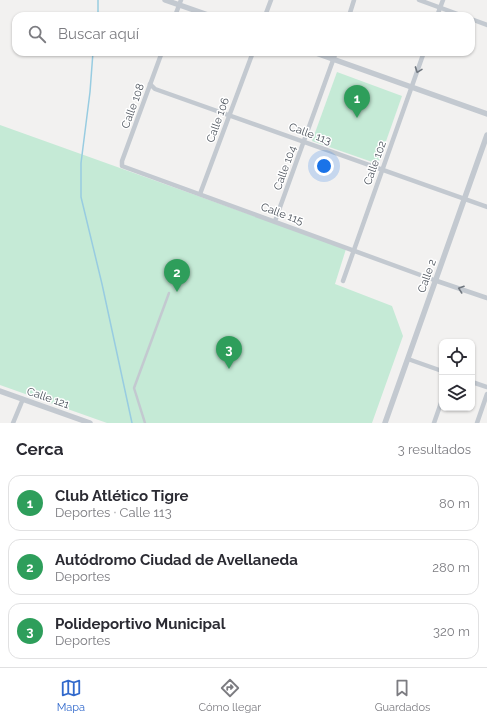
<!DOCTYPE html>
<html lang="es">
<meta charset="utf-8">
<style>
:root{--surface:#fff;--page:#f2f2f3;--text:#2b2b33;--muted:#7c7c81;--line:#e1e1e2;--accent:#3169cc}
body{margin:0;font-family:Raleway,sans-serif;background:var(--page);color:var(--text)}
.controls{position:absolute;right:12px;bottom:12px;display:grid;overflow:hidden;border-radius:8px;box-shadow:0 1px 3px #0004}
.controls button{width:36px;height:36px;display:grid;place-items:center;padding:0;border:0;border-bottom:1px solid var(--line);background:var(--surface);color:var(--text);font:20px sans-serif}
.you{position:absolute;left:324px;top:166px;width:14px;height:14px;margin:-10px;border:3px solid #fff;border-radius:50%;background:#1a73e8;box-shadow:0 0 0 6px #1a73e833}
.badge{display:grid;place-items:center;width:26px;height:26px;border-radius:50%;background:var(--accent);color:#fff;font-size:13px;font-weight:700}
.pin{position:absolute;translate:-50% -33px;filter:drop-shadow(0 1px 2px #0008)}
.pin::after{content:'';position:absolute;top:21px;width:14px;height:12px;background:inherit;clip-path:polygon(0 0,100% 0,50% 100%)}
.list{margin:0;padding:0;list-style:none}
h2{display:flex;justify-content:space-between;align-items:center;height:52px;margin:0;padding:0 16px;font-size:17px}
h2 small{font-size:13px;font-weight:400;color:var(--muted)}
.list li{display:grid;grid-template-columns:26px 1fr auto;gap:12px;align-items:center;box-sizing:border-box;height:56px;margin:0 8px 8px;padding:0 8px;border:1px solid var(--line);border-radius:12px}
.list b{display:block;font-size:15px;white-space:nowrap}
.list p{margin:0;font-size:13px;white-space:nowrap;color:var(--muted)}
.list em{font-size:13px;font-style:normal;color:var(--muted)}
.icon{flex:none;width:22px;height:22px;fill:none;stroke:currentColor;stroke-width:2;stroke-linecap:round;stroke-linejoin:round}
.map{position:relative;flex:none;width:487px;height:423px;overflow:hidden}
.search{position:absolute;background:var(--surface);box-shadow:0 1px 3px #0004;left:12px;right:12px;top:12px;height:44px;display:flex;align-items:center;gap:10px;box-sizing:border-box;padding:0 14px;border-radius:12px;color:var(--muted);font-size:15px}
.sheet{height:244px;background:var(--surface)}
nav{display:flex;justify-content:space-around;align-items:center;box-sizing:border-box;height:56px;border-top:1px solid var(--line);background:var(--surface);font-size:11px;color:var(--muted)}
nav a{display:grid;justify-items:center;gap:2px}
nav .on{color:var(--accent)}
.map>svg:first-child{display:block}
</style>
<div class="map">
<svg width="487" height="423" viewBox="0 0 487 423">
<rect width="100%" height="100%" fill="#f2f1f0"/>
<!-- green -->
<g fill="#c5ead6">
<polygon points="337,72 402,96 378,164 312,141"/>
<polygon points="0,125 346,249 335,284 392,306 403,336 372,423 107,423 0,385"/>
</g>
<g fill="none" stroke-linecap="round" stroke-linejoin="round">
<!-- stream -->
<g stroke="#98cce1" stroke-width="1.5">
<polyline points="98,16 98,0"/>
<polyline points="93,52 90,92 81,163 81,197 102,284 132,423"/>
</g>
<!-- service -->
<polyline stroke="#c3c9d0" stroke-width="2.5" points="145,423 134,388 169,293"/>
<!-- minor -->
<g stroke="#c3c9d0" stroke-width="4.5">
<polyline points="419,0 463,16"/>
<polyline points="175,16 181,0"/>
<polyline points="265,16 271,0"/>
<polyline points="349,16 354,0"/>
<polyline points="437,16 443,0"/>
<polyline points="471,19 487,25"/>
<polyline points="162,52 122,161 122,166 434,280 487,298"/>
<polyline points="150,84 155,89 487,207"/>
<polyline points="200,194 253,52"/>
<polyline points="275,221 336,52"/>
<polyline points="343,281 424,52"/>
<polyline points="408,359 442,371"/>
<polyline points="472,382 487,387"/>
<polyline points="13,423 23,399"/>
<polyline points="434,423 442,400"/>
<polyline points="477,423 487,394"/>
</g>
<!-- tertiary -->
<g stroke="#c3c9d0" stroke-width="5.5">
<polyline points="165,0 211,16"/>
<polyline points="313,52 487,114"/>
<polyline points="0,391 90,423"/>
<polyline points="385,423 487,135"/>
</g>
</g>
<!-- one-way arrows -->
<defs><path id="oneway-chevron" d="M-2-3.5L2.5 0L-2 3.5" fill="none" stroke-width="1.6" stroke-linecap="round" stroke-linejoin="round"/></defs>
<g stroke="#6f767e">
<use href="#oneway-chevron" transform="translate(418 70) rotate(110)"/>
<use href="#oneway-chevron" transform="translate(461 289) rotate(-161)"/>
</g>
<g text-anchor="middle" dominant-baseline="central" stroke-width="3" stroke-linejoin="round" paint-order="stroke">
<!-- street labels -->
<g font-size="11" fill="#4b525b" stroke="#fff">
<text transform="translate(133 106) rotate(-70)">Calle 108</text>
<text transform="translate(218 120) rotate(-70)">Calle 106</text>
<text transform="translate(310 134) rotate(20)">Calle 113</text>
<text transform="translate(375 163) rotate(-70)">Calle 102</text>
<text transform="translate(285 168) rotate(-70)">Calle 104</text>
<text transform="translate(282 214) rotate(20)">Calle 115</text>
<text transform="translate(427 276) rotate(-70)">Calle 2</text>
<text transform="translate(48 398) rotate(19)">Calle 121</text>
</g>
</g>
</svg>
<div class="controls">
<button><svg class="icon" aria-label="locate" viewBox="0 0 24 24"><circle cx="12" cy="12" r="6"/><path d="M12 2v4M12 18v4M2 12h4M18 12h4"/></svg></button>
<button><svg class="icon" aria-label="layers" viewBox="0 0 24 24"><path d="M12 4l9 5-9 5-9-5zM3 14l9 5 9-5"/></svg></button>
</div>
<div class="you"></div>
<div class="pin badge" style="left:357px;top:118px;background:#2e9e5b">1</div>
<div class="pin badge" style="left:177px;top:292px;background:#2e9e5b">2</div>
<div class="pin badge" style="left:229px;top:369px;background:#2e9e5b">3</div>
<div class="search"><svg class="icon" aria-label="search" viewBox="0 0 24 24"><circle cx="10" cy="10" r="6"/><path d="M15 15l6 6"/></svg>Buscar aquí</div>
</div>
<section class="sheet">
<h2>Cerca<small>3 resultados</small></h2>
<ul class="list">
<li><span class="badge" style="background:#2e9e5b">1</span><div><b>Club Atlético Tigre</b><p>Deportes · Calle 113</p></div><em>80 m</em></li>
<li><span class="badge" style="background:#2e9e5b">2</span><div><b>Autódromo Ciudad de Avellaneda</b><p>Deportes</p></div><em>280 m</em></li>
<li><span class="badge" style="background:#2e9e5b">3</span><div><b>Polideportivo Municipal</b><p>Deportes</p></div><em>320 m</em></li>
</ul>
</section>
<nav>
<a class="on"><svg class="icon" aria-label="map" viewBox="0 0 24 24"><path d="M3 6l6-2 6 2 6-2v14l-6 2-6-2-6 2zM9 4v14M15 6v14"/></svg>Mapa</a>
<a><svg class="icon" aria-label="directions" viewBox="0 0 24 24"><path d="M12 3l9 9-9 9-9-9zM9 14v-3h6M13 9l2 2-2 2"/></svg>Cómo llegar</a>
<a><svg class="icon" aria-label="saved" viewBox="0 0 24 24"><path d="M7 4h10v16l-5-4-5 4z"/></svg>Guardados</a>
</nav>
